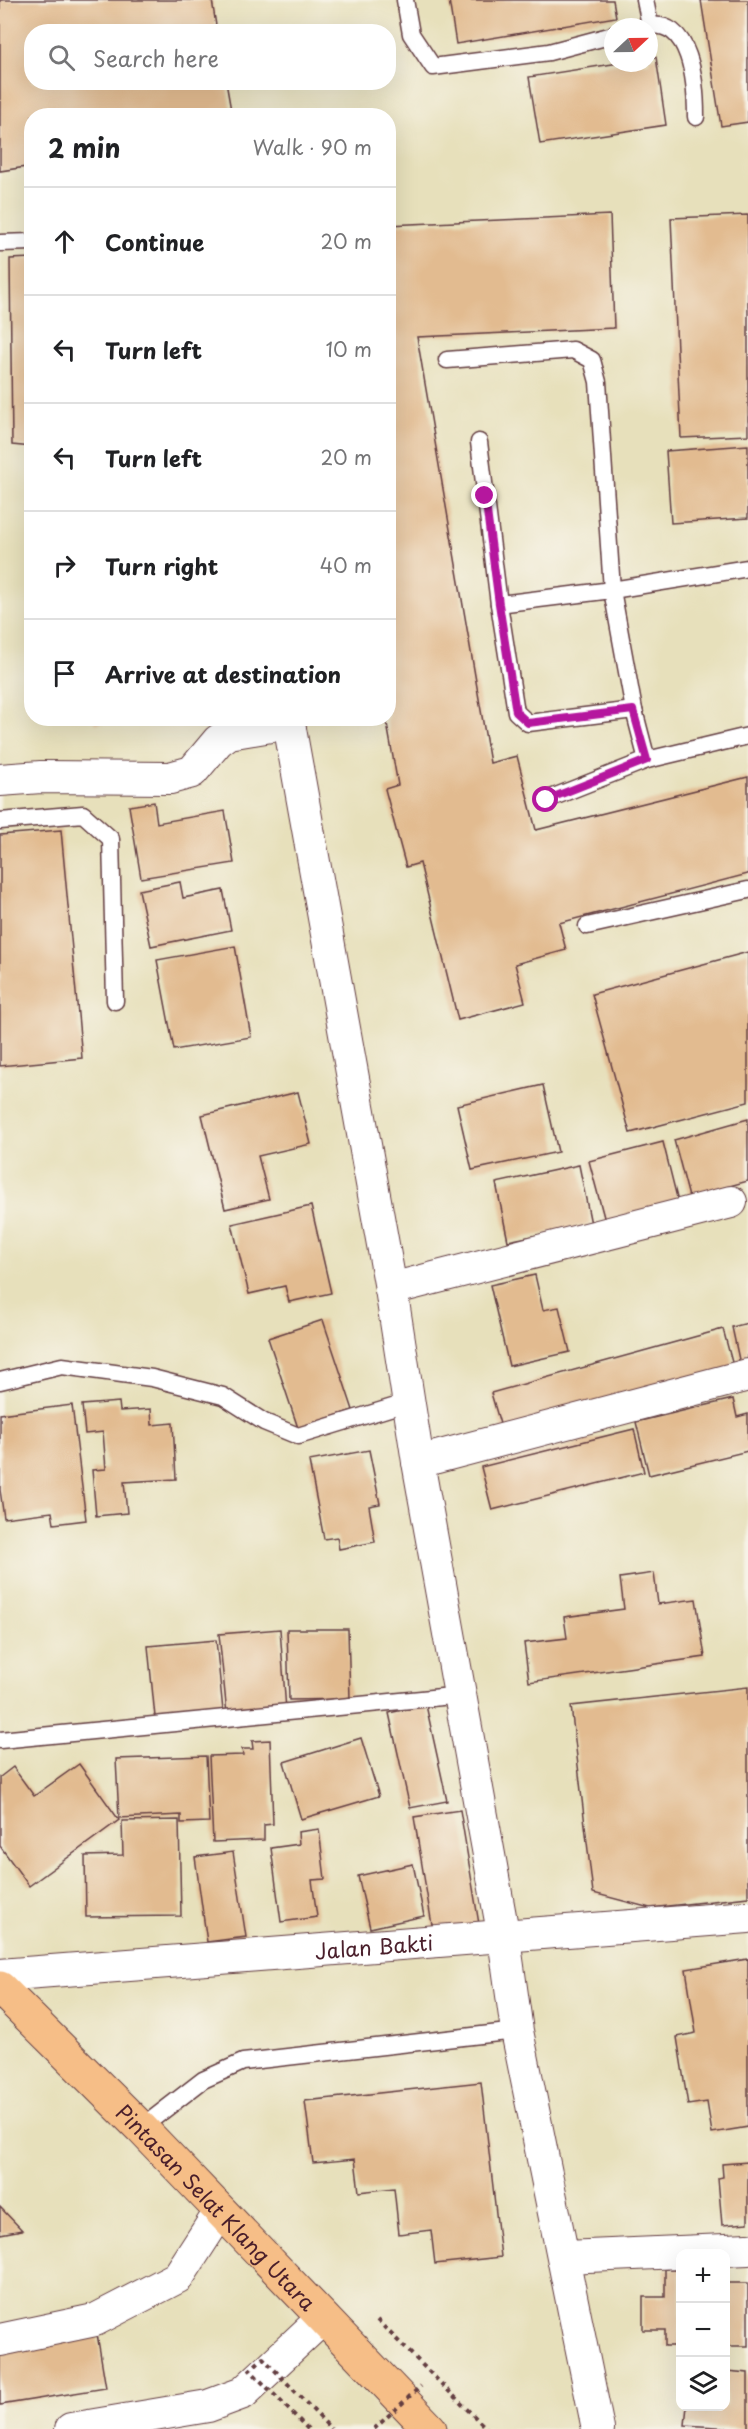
<!DOCTYPE html>
<meta charset="utf-8">
<style>
:root{--surface:#fff;--page:#f6f6f6;--text:#202124;--muted:#757577;--line:#e0e0e0}
body{margin:0;font-family:"Playpen Sans",sans-serif;background:var(--page);color:var(--text)}
.controls{position:absolute;right:18px;bottom:18px;display:grid;overflow:hidden;border-radius:12px;box-shadow:0 6px 24px #0002}
.controls button{width:54px;height:54px;display:grid;place-items:center;padding:0;border:0;border-bottom:2px solid var(--line);background:var(--surface);color:var(--text);font:30px sans-serif}
.compass{position:absolute;left:604px;top:18px;width:54px;height:54px;border-radius:50%;background:var(--surface);box-shadow:0 6px 24px #0002;rotate:68deg}
.stop{position:absolute;width:18px;height:18px;margin:-14px;border:4px solid #b5179e;border-radius:50%;background:#fff}
.stop.end{background:#b5179e;border-color:#fff;box-shadow:0 2px 6px #0008}
.list{margin:0;padding:0;list-style:none}
h2{display:flex;justify-content:space-between;align-items:center;height:78px;margin:0;padding:0 24px;font-size:26px}
h2 small{font-size:20px;font-weight:400;color:var(--muted)}
.list li{display:grid;grid-template-columns:39px 1fr auto;gap:18px;align-items:center;box-sizing:border-box;height:108px;padding:0 24px;border-top:2px solid var(--line)}
.list b{display:block;font-size:22px;white-space:nowrap}
.list em{font-size:20px;font-style:normal;color:var(--muted)}
.icon{flex:none;width:33px;height:33px;fill:none;stroke:currentColor;stroke-width:2;stroke-linecap:round;stroke-linejoin:round}
.map{position:relative;flex:none;width:748px;height:2429px;overflow:hidden}
.search{position:absolute;background:var(--surface);box-shadow:0 6px 24px #0002;left:24px;top:24px;width:372px;height:66px;display:flex;align-items:center;gap:15px;box-sizing:border-box;padding:0 21px;border-radius:24px;color:var(--muted);font-size:22px}
.panel{position:absolute;background:var(--surface);box-shadow:0 6px 24px #0002;left:24px;top:108px;width:372px;height:618px;border-radius:24px}
.map>svg:first-child{display:block}
</style>
<div class="map">
<svg width="748" height="2429" viewBox="0 0 748 2429">
<rect width="100%" height="100%" fill="#f7f3e8"/>
<filter id="ink" filterUnits="userSpaceOnUse"><feTurbulence type="fractalNoise" baseFrequency=".0167" numOctaves="2"/><feDisplacementMap in="SourceGraphic" scale="12" xChannelSelector="R" yChannelSelector="G"/><feConvolveMatrix kernelMatrix="1 2 1 2 8 2 1 2 1" color-interpolation-filters="sRGB"/></filter>
<filter id="wash" filterUnits="userSpaceOnUse"><feTurbulence type="fractalNoise" baseFrequency=".008" numOctaves="4" result="noise"/><feDisplacementMap in="SourceGraphic" scale="24" xChannelSelector="R" yChannelSelector="G"/><feGaussianBlur stdDeviation="1.35" result="paint"/><feColorMatrix in="noise" values="0 0 0 0 0 0 0 0 0 0 0 0 0 0 0 0 0 1.4 0 .05"/><feComposite in="paint" operator="in"/></filter>
<g filter="url(#wash)">
<rect width="100%" height="100%" fill="#e7e0bb"/>
<g id="blocks">
<!-- building -->
<g fill="#e2bb90">
<polygon points="0,0 212,0 217,32 32,32 32,82 226,82 232,116 32,116 32,166 0,171"/>
<polygon points="449,0 613,0 616,17 456,44"/>
<polygon points="701,0 748,0 748,122 721,126"/>
<polygon points="656,57 666,125 540,144 529,77 619,63 649,63 649,58"/>
<polygon points="610,215 614,328 417,337 490,763 517,756 536,830 748,777 748,874 559,923 566,950 515,964 525,1002 458,1020 420,863 406,867 385,789 398,785 386,718 388,718 388,225"/>
<polygon points="748,215 748,435 681,438 671,218"/>
<polygon points="32,258 32,447 12,445 10,259"/>
<polygon points="748,445 748,518 671,523 666,451"/>
<polygon points="94,718 114,718 114,719 95,724"/>
<polygon points="154,802 157,823 225,811 234,863 141,878 129,806"/>
<polygon points="61,830 82,1058 0,1066 0,835"/>
<polygon points="180,882 183,898 223,890 231,930 151,946 139,890"/>
<polygon points="235,946 251,1037 174,1050 157,960"/>
<polygon points="748,952 748,1102 630,1133 592,994"/>
<polygon points="543,1085 558,1152 472,1170 457,1105"/>
<polygon points="298,1092 311,1144 258,1156 269,1199 225,1209 202,1115"/>
<polygon points="748,1119 748,1181 689,1197 674,1140"/>
<polygon points="663,1142 678,1202 605,1221 589,1161"/>
<polygon points="579,1165 591,1224 508,1241 496,1183"/>
<polygon points="311,1206 331,1293 289,1302 285,1286 249,1294 232,1224"/>
<polygon points="535,1275 543,1310 559,1307 570,1352 509,1366 490,1285"/>
<polygon points="323,1320 353,1410 298,1428 268,1338"/>
<polygon points="748,1323 748,1367 741,1369 732,1327"/>
<polygon points="723,1329 736,1377 505,1441 491,1393"/>
<polygon points="733,1399 737,1417 748,1414 748,1451 649,1475 636,1422"/>
<polygon points="119,1402 120,1411 151,1409 152,1425 173,1423 176,1479 124,1482 127,1513 96,1516 92,1470 106,1469 103,1432 85,1434 82,1405"/>
<polygon points="72,1405 86,1520 54,1524 52,1512 4,1518 0,1490 0,1414"/>
<polygon points="634,1429 644,1472 492,1510 481,1467"/>
<polygon points="369,1450 380,1504 369,1506 375,1542 339,1549 337,1537 324,1539 309,1461"/>
<polygon points="654,1573 658,1604 696,1599 705,1657 529,1682 524,1643 567,1638 564,1617 624,1609 620,1578"/>
<polygon points="280,1629 286,1710 227,1714 219,1634"/>
<polygon points="287,1629 348,1629 350,1699 289,1700"/>
<polygon points="216,1640 223,1711 155,1717 148,1646"/>
<polygon points="748,1687 748,1897 650,1908 593,1893 571,1706"/>
<polygon points="426,1705 447,1801 410,1808 389,1713"/>
<polygon points="361,1738 379,1796 301,1819 284,1762"/>
<polygon points="270,1740 273,1824 264,1825 264,1840 213,1842 209,1756 243,1755 242,1749 253,1749 252,1741"/>
<polygon points="206,1756 209,1822 181,1823 181,1815 119,1818 116,1759"/>
<polygon points="79,1764 119,1820 29,1886 0,1846 0,1777 13,1767 34,1796"/>
<polygon points="460,1810 480,1930 434,1937 414,1817"/>
<polygon points="179,1820 181,1916 86,1917 85,1856 123,1855 122,1821"/>
<polygon points="319,1829 325,1879 312,1880 317,1917 281,1922 271,1848 299,1844 298,1832"/>
<polygon points="233,1852 246,1937 207,1942 195,1857"/>
<polygon points="413,1864 424,1916 370,1928 358,1876"/>
<polygon points="748,1959 748,2127 712,2133 707,2102 688,2105 677,2037 696,2033 686,1969"/>
<polygon points="481,2082 501,2257 435,2264 431,2230 399,2234 394,2188 359,2192 355,2159 313,2163 305,2101"/>
<polygon points="748,2162 748,2223 722,2225 718,2178 723,2177 722,2164"/>
<polygon points="0,2207 22,2230 0,2234"/>
<polygon points="665,2269 680,2269 680,2346 665,2346 665,2330 643,2330 643,2297 665,2297"/>
<rect x="726" y="2283" width="22" height="63"/>
<polygon points="97,2334 106,2388 0,2405 0,2350"/>
<polygon points="726,2371 748,2373 748,2429 685,2425 687,2406 726,2406"/>
</g>
</g>
</g>
<g filter="url(#ink)">
<use href="#blocks" fill-opacity="0" stroke="#623c41" stroke-width="1.5"/>
<g fill="none" stroke-linecap="round" stroke-linejoin="round">
<!-- service casing -->
<g stroke="#623c41" stroke-width="19">
<g id="service">
<polyline points="405,0 411,34 433,67 549,52 613,35"/>
<polyline points="645,0 650,25"/>
<path d="M644,27C692,14 696,86 696,117"/>
<polyline points="0,243 32,242"/>
<polyline points="447,360 573,350 592,360 598,382 612,590 748,568"/>
<polyline points="479,442 499,604 612,590 634,710 647,760 748,736"/>
<polyline points="499,604 516,712 528,723 634,710"/>
<polyline points="546,800 647,760"/>
<polyline points="0,821 83,814 111,839 115,1001"/>
<polyline points="587,926 748,890"/>
<polyline points="0,1381 62,1366 152,1378 223,1396 264,1422 298,1436 409,1402"/>
<polyline points="0,1740 462,1695"/>
<polyline points="141,2128 203,2080 243,2062 517,2031"/>
</g>
</g>
<!-- minor casing -->
<g stroke="#623c41" stroke-width="34">
<g id="minor">
<polyline points="288,718 391,1289 418,1462 504,1938 517,2031 598,2429"/>
<polyline points="0,780 41,777 170,778 192,772 218,741 229,733 289,723"/>
<polyline points="391,1289 731,1202"/>
<polyline points="418,1462 748,1375"/>
<path id="s1" d="M0,1975L748,1917"/>
<polyline points="565,2257 748,2249"/>
<polyline points="0,2340 95,2320 178,2277 220,2212"/>
<polyline points="71,2429 208,2406 243,2393 323,2318"/>
</g>
</g>
<!-- trunk casing -->
<g stroke="#623c41" stroke-width="35">
<g id="trunk">
<path id="s2" d="M0,1988L141,2128L430,2429"/>
</g>
</g>
<!-- path -->
<polyline stroke="#623c41" stroke-width="4" stroke-dasharray="4.5 4.5" stroke-linecap="butt" points="377,2320 487,2429"/>
<!-- service -->
<use href="#service" stroke="#fff" stroke-width="16"/>
<!-- minor -->
<use href="#minor" stroke="#fff" stroke-width="32"/>
<!-- trunk -->
<use href="#trunk" stroke="#f6be87" stroke-width="33"/>
<!-- path-bridge -->
<g stroke="#623c41" stroke-width="4" stroke-dasharray="4.5 4.5" stroke-linecap="butt">
<polyline points="308,2429 250,2370 263,2358 331,2429"/>
<polyline points="374,2429 421,2386"/>
</g>
</g>
</g>
<g fill="none" stroke-linecap="round" stroke-linejoin="round" filter="url(#ink)">
<!-- route -->
<polyline stroke="#b5179e" stroke-width="8" points="485,496 499,604 516,712 528,723 633,710 647,760 546,800"/>
</g>
<g text-anchor="middle" dominant-baseline="central" stroke-width="6" stroke-linejoin="round" paint-order="stroke">
<!-- street labels -->
<g font-size="21" fill="#4a1f2b" stroke="#f7f3e8">
<text stroke="none"><textPath href="#s1" startOffset="375">Jalan Bakti</textPath></text>
<text stroke="none"><textPath href="#s2" startOffset="308">Pintasan Selat Klang Utara</textPath></text>
</g>
</g>
</svg>
<div class="controls">
<button>+</button>
<button>−</button>
<button><svg class="icon" aria-label="layers" viewBox="0 0 24 24"><path d="M12 4l9 5-9 5-9-5zM3 14l9 5 9-5"/></svg></button>
</div>
<svg class="compass" viewBox="-18 -18 36 36"><path d="M0-13l5 13h-10z" fill="#e53935"/><path d="M0 13l5-13h-10z" fill="#757577"/></svg>
<div class="stop" style="left:546px;top:800px"></div>
<div class="stop end" style="left:485px;top:496px"></div>
<div class="search"><svg class="icon" aria-label="search" viewBox="0 0 24 24"><circle cx="10" cy="10" r="6"/><path d="M15 15l6 6"/></svg>Search here</div>
<section class="panel">
<h2>2 min<small>Walk · 90 m</small></h2>
<ul class="list">
<li><svg class="icon" aria-label="ahead" viewBox="0 0 24 24"><path d="M12 20V5M6 11l6-6 6 6"/></svg><div><b>Continue</b></div><em>20 m</em></li>
<li><svg class="icon" aria-label="left" viewBox="0 0 24 24"><path d="M17 20v-9H6M10 6l-5 5 5 5"/></svg><div><b>Turn left</b></div><em>10 m</em></li>
<li><svg class="icon" aria-label="left" viewBox="0 0 24 24"><path d="M17 20v-9H6M10 6l-5 5 5 5"/></svg><div><b>Turn left</b></div><em>20 m</em></li>
<li><svg class="icon" aria-label="right" viewBox="0 0 24 24"><path d="M7 20v-9h11M14 6l5 5-5 5"/></svg><div><b>Turn right</b></div><em>40 m</em></li>
<li><svg class="icon" aria-label="arrive" viewBox="0 0 24 24"><path d="M6 21V4h12l-3 4 3 4H6"/></svg><div><b>Arrive at destination</b></div></li>
</ul>
</section>
</div>
